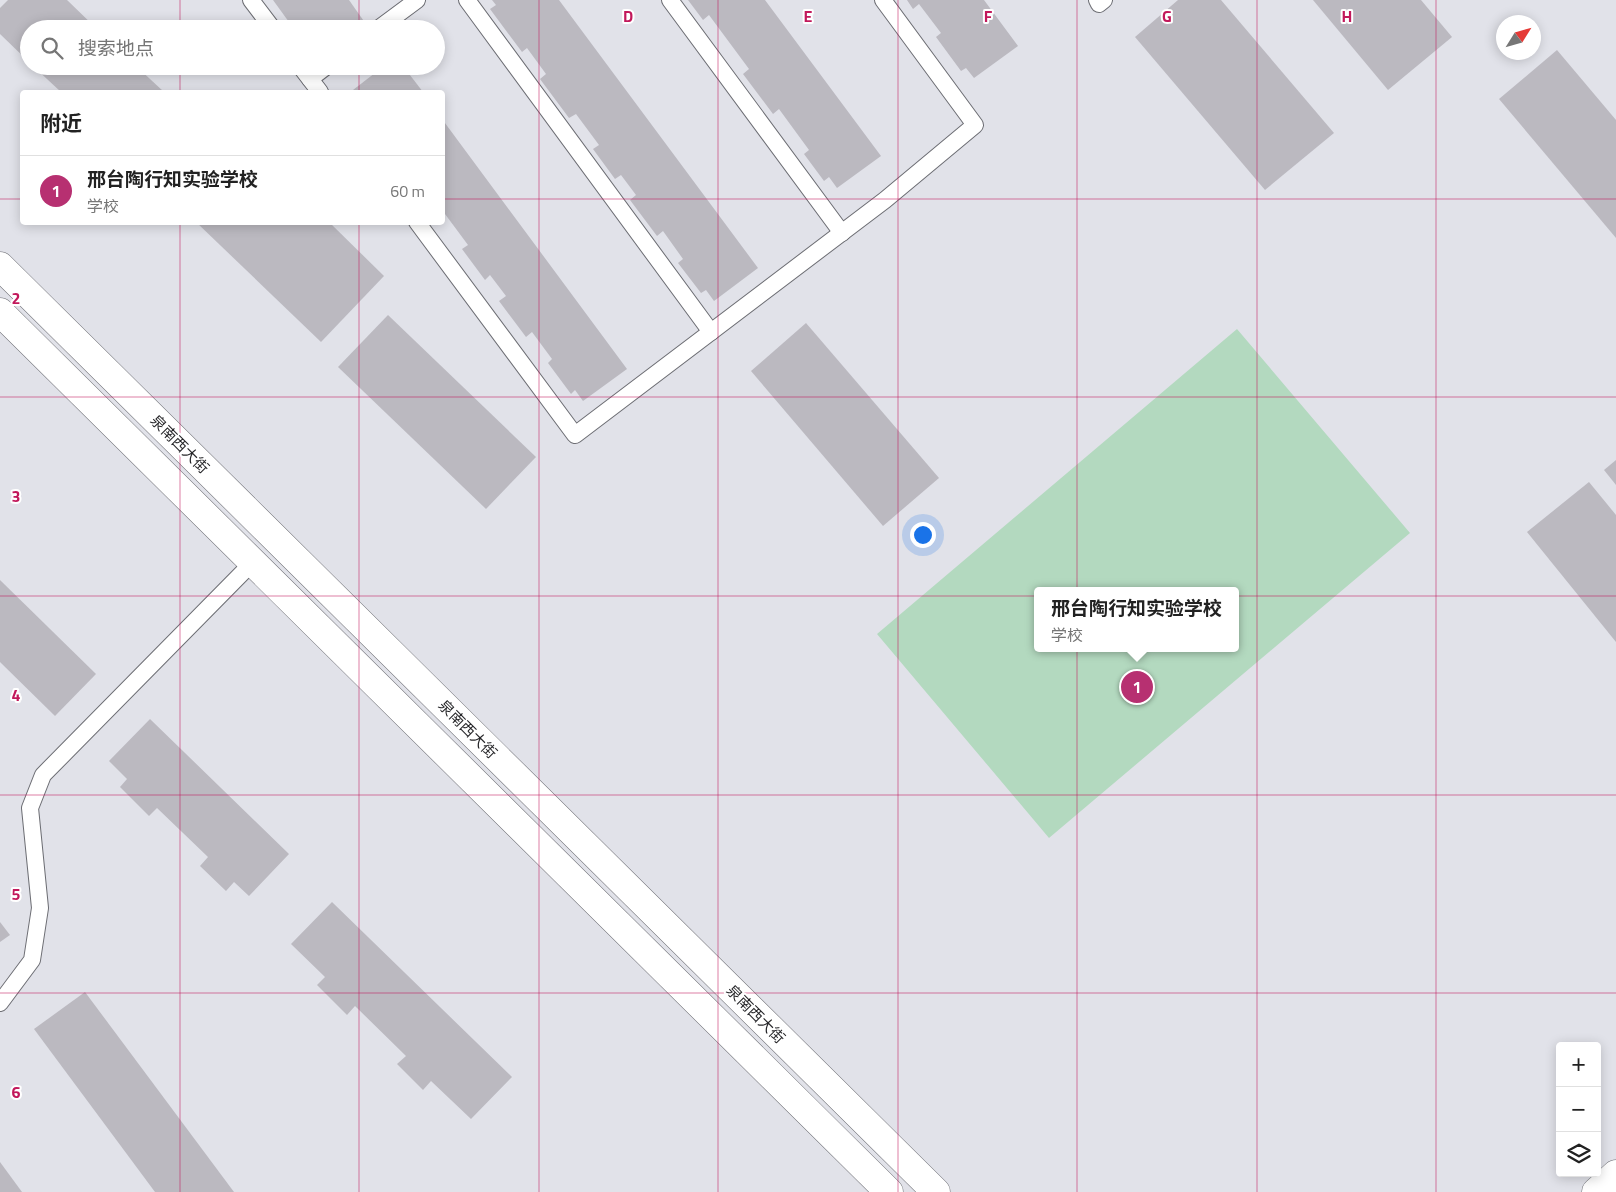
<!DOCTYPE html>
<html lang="zh">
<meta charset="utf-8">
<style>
:root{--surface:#fff;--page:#f2f2f2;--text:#222;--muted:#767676;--line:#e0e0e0;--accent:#b73071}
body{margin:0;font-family:"Titillium Web","Noto Sans SC",sans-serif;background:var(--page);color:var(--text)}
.controls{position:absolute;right:15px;bottom:15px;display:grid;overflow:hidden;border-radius:5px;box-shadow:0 2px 12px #0003}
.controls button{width:45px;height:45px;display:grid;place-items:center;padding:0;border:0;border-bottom:1px solid var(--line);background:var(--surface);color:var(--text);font:25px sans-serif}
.compass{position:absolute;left:1496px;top:15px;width:45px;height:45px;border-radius:50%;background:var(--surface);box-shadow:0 2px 12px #0003;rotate:53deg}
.you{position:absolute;left:922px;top:534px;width:18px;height:18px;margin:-12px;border:4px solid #fff;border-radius:50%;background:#1a73e8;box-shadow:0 0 0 8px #1a73e833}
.badge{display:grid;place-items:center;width:32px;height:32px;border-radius:50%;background:var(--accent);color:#fff;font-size:16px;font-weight:700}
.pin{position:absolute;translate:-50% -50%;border:2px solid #fff;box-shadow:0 1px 5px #0006}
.popup{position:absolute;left:1034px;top:587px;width:205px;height:65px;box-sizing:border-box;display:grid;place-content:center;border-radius:5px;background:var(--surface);filter:drop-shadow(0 1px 4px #0005);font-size:16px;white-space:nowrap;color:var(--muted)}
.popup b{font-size:19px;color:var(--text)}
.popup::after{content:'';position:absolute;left:50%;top:100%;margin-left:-10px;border:10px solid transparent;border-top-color:var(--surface)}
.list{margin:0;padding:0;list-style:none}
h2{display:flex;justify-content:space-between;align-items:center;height:65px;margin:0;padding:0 20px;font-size:21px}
h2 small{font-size:16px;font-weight:400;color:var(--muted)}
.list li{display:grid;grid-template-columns:32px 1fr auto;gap:15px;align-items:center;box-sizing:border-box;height:70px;padding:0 20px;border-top:1px solid var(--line)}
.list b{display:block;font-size:19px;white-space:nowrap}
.list p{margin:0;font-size:16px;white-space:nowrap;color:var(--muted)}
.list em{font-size:16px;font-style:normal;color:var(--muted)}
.icon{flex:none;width:28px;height:28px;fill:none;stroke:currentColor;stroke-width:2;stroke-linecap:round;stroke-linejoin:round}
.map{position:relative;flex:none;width:1616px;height:1192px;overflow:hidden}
.search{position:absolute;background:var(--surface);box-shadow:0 2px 12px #0003;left:20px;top:20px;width:425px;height:55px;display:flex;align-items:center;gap:12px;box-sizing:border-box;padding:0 18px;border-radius:28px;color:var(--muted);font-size:19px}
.panel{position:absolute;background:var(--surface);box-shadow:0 2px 12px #0003;left:20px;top:90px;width:425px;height:135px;border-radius:5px}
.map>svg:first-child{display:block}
</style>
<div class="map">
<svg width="1616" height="1192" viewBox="0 0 1616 1192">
<rect width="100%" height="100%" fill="#e1e2e9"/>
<!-- green -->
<path fill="#b3d9bf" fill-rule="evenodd" d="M1237,329L1410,533L1049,838L877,634ZM1038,591H1236V648H1038Z"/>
<!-- building -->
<g fill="#bbb9c0">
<polygon points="8,0 67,0 97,29 29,29 29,62 0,34 0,8"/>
<polygon points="273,0 349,0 368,27 365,29 294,29"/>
<polygon points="492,0 559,0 758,268 714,301 706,290 701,293 678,263 683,259 663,231 657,236 630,200 636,195 621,175 615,179 593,149 599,145 576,114 569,118 540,79 546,74 527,48 522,52 490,9 496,5"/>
<polygon points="688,0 765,0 881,156 837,188 829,177 824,181 804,154 809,150 779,109 773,114 743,74 749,69 709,15 703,20"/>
<polygon points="907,0 984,0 1018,46 974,78 966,68 961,71 936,37 941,33 919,4 913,9"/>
<polygon points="1178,0 1221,0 1334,133 1265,190 1135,37"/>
<polygon points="1313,0 1421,0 1452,37 1388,90"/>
<polygon points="1557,50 1616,120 1616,238 1499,99"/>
<polygon points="33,66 136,66 164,92 61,92"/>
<polygon points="384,66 403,66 423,92 355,92 353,90"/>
<polygon points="442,119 627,369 583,401 575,390 571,394 548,363 552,359 532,332 526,337 499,301 506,296 490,275 485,280 462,249 468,245 445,214 442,216"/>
<polygon points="196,222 329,222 384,276 321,342"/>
<polygon points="388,315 536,457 486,509 338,367"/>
<polygon points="806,323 939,478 883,526 751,371"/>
<polygon points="1616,460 1616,485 1604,470"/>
<polygon points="1589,482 1616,515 1616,642 1527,532"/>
<polygon points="0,580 96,674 55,716 0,662"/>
<polygon points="150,719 289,854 249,896 234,882 226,891 200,866 208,857 157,808 149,816 120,787 127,779 109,761"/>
<polygon points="332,902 512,1077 471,1119 431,1081 423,1090 397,1064 406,1056 355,1006 347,1015 317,985 325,977 291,944"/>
<polygon points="0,922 10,935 0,942"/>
<polygon points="85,992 234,1192 155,1192 34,1029"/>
<polygon points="0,1162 22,1192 0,1192"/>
</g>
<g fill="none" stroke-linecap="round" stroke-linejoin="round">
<!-- lane casing -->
<g stroke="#6c6d73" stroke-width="18">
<g id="lane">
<polyline points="251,0 273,29"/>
<polyline points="467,0 711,332"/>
<polyline points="670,0 842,233"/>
<polyline points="1097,0 1099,4 1104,0"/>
<polyline points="378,29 417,0"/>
<polyline points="300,66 320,92"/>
<polyline points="310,79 327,66"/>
<polyline points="417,222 575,435 885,200 975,125 883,0"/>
<polyline points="0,1003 32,960 40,908 30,808 43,775 253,562"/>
</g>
</g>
<!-- secondary casing -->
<g stroke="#6c6d73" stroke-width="29">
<g id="secondary">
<polyline points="0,266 936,1192"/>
<polyline points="0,312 889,1192"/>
<polyline points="1596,1192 1616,1174"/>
</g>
</g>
<!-- lane -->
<use href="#lane" stroke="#fff" stroke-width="16"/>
<!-- secondary -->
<use href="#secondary" stroke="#fff" stroke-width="28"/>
</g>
<!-- grid -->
<path fill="none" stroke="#c2185b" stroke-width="1" stroke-opacity="0.55" d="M180,0V29M359,0V29M539,0V1192M718,0V1192M898,0V1192M1077,0V1192M1257,0V1192M1436,0V1192M180,66V92M359,66V92M0,199H22M442,199H1616M180,222V1192M359,222V1192M0,397H1616M0,596H1616M0,795H1616M0,993H1616"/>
<g text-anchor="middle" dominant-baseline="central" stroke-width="4" stroke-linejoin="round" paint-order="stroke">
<!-- street labels -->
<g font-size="15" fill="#262629" stroke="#fff">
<text transform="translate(180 444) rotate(45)">泉南西大街</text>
<text transform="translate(468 729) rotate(45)">泉南西大街</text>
<text transform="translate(756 1014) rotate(45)">泉南西大街</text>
</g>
</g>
<g font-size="16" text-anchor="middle" font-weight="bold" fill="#c2185b" stroke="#fff" stroke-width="4" stroke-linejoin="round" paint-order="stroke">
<text x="628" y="22">D</text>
<text x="808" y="22">E</text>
<text x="988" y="22">F</text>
<text x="1167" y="22">G</text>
<text x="1347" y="22">H</text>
<text x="16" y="304">2</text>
<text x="16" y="502">3</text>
<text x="16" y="701">4</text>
<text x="16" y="900">5</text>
<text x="16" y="1098">6</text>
</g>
</svg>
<div class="controls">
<button>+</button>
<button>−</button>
<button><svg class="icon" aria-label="layers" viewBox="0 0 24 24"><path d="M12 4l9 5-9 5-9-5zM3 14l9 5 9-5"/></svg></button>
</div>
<svg class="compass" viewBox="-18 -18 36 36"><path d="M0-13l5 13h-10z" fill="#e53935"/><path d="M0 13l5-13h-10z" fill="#767676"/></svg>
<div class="you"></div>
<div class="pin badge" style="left:1137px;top:687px">1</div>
<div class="popup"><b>邢台陶行知实验学校</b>学校</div>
<div class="search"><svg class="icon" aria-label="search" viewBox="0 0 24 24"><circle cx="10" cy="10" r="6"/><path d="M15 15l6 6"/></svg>搜索地点</div>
<section class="panel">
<h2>附近<small></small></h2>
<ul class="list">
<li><span class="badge">1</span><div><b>邢台陶行知实验学校</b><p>学校</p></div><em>60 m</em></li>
</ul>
</section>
</div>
